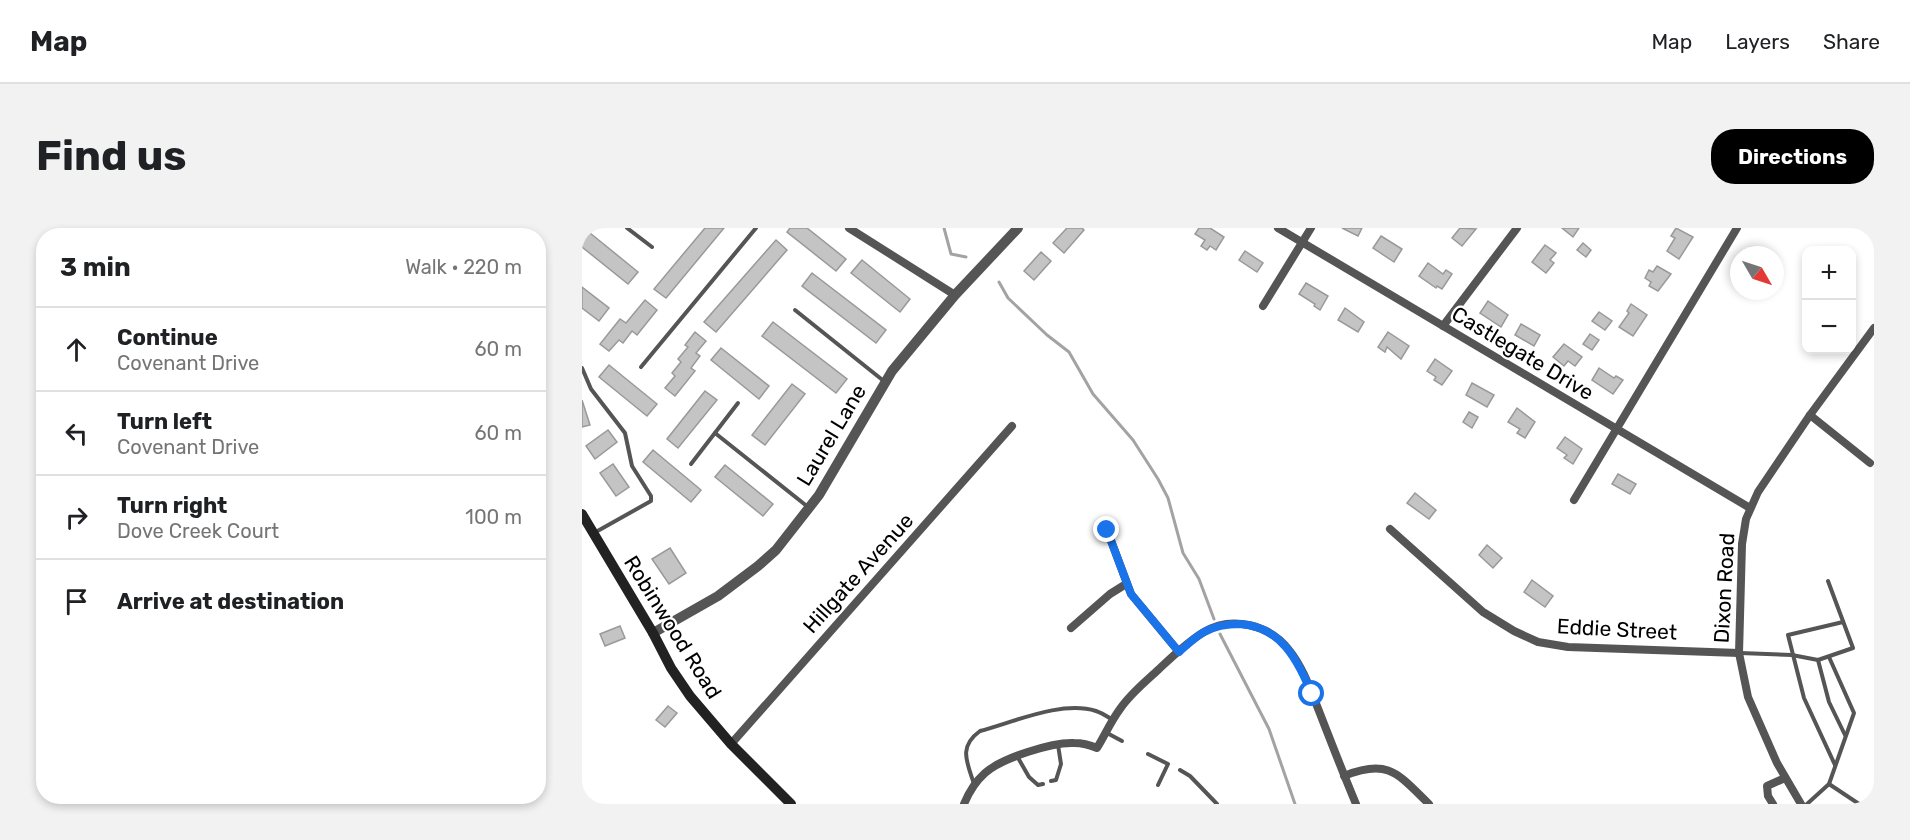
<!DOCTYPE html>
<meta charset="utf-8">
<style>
:root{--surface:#fff;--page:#f2f2f2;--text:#202124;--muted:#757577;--line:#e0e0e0;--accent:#000}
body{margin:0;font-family:Rubik,sans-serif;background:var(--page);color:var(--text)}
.controls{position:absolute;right:18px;top:18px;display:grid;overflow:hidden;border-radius:12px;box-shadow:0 3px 9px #0003}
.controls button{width:54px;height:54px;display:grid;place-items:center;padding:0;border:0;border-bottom:2px solid var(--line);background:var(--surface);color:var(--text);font:30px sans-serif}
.compass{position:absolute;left:1148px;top:18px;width:54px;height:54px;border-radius:50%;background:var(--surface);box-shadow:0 3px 9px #0003;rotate:129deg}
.stop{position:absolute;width:18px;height:18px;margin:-14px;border:4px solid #1a73e8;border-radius:50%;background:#fff}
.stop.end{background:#1a73e8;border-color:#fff;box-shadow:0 2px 6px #0008}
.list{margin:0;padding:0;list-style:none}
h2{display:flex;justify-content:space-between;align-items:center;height:78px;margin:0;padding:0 24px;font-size:26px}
h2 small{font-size:20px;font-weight:400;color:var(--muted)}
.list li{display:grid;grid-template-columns:39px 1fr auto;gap:18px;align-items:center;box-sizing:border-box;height:84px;padding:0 24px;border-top:2px solid var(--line)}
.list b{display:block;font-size:22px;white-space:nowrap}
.list p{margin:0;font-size:20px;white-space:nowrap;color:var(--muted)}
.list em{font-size:20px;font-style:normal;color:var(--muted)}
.icon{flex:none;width:33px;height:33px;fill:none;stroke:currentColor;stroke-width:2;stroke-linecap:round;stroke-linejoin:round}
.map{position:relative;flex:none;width:1292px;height:576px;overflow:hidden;border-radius:24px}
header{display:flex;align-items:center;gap:36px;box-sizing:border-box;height:84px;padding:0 30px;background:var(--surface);border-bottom:2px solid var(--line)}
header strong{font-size:28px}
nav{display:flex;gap:33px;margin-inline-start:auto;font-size:21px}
.intro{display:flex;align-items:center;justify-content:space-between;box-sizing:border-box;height:144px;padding:0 36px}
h1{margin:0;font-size:42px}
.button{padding:15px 27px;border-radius:24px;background:var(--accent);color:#fff;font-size:21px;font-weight:700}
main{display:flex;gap:36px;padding:0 36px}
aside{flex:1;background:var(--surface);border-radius:24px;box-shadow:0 3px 9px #0003}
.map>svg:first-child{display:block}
</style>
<header>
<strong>Map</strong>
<nav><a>Map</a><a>Layers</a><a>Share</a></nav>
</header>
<div class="intro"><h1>Find us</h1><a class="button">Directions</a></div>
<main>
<aside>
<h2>3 min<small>Walk · 220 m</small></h2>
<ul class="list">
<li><svg class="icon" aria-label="ahead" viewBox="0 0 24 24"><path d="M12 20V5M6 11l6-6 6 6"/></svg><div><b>Continue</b><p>Covenant Drive</p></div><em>60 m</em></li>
<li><svg class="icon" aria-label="left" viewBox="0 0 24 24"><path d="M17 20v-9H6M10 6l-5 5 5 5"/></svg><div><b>Turn left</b><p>Covenant Drive</p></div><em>60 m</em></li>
<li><svg class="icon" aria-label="right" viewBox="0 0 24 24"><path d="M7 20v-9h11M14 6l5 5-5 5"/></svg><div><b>Turn right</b><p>Dove Creek Court</p></div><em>100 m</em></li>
<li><svg class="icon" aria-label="arrive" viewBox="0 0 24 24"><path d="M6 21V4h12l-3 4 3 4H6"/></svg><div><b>Arrive at destination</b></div></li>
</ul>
</aside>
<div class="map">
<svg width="1292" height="576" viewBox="0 0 1292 576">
<rect width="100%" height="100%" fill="#fff"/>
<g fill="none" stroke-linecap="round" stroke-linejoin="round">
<!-- stream -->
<g stroke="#a3a3a3" stroke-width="3">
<polyline points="362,0 369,26 384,29"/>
<polyline points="417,54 426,70 465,107 487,124 511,166 551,212 576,251 586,270 601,325 617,351 632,391"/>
<polyline points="638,406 687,501 713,576"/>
</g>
</g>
<!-- building -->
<g fill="#c4c4c4" stroke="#999" stroke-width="1.5">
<polygon points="123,0 142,0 84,70 72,61"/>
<polygon points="208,0 225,0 264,31 254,43 205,4"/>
<polygon points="485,0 500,0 502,2 482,25 471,15"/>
<polygon points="617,0 628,0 642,9 634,22 628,18 625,22 619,18 623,12 613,6"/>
<polygon points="760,0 780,0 776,8"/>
<polygon points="878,0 894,1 880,18 870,10"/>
<polygon points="980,0 997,0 991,9"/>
<polygon points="1094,0 1111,9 1097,31 1085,23 1093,10 1089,8"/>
<polygon points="8,5 56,44 46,56 0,19 0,14"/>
<polygon points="799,8 820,21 812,34 791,20"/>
<polygon points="194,12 205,22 134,104 122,94"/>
<polygon points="1001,15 1009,22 1004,29 995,22"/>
<polygon points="963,17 974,25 968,32 972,35 964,45 950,34"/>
<polygon points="663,23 681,35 675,44 657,32"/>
<polygon points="459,24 469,33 452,52 442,43"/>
<polygon points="280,32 328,71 318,84 269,45"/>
<polygon points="846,35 861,46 864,42 870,46 860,61 855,58 854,60 837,48"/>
<polygon points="1075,38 1089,46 1076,63 1067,58 1069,54 1063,50 1067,42 1071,44"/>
<polygon points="230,45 304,102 294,115 220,58"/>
<polygon points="724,55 746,68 738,82 732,78 733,76 717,66"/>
<polygon points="0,59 27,80 17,93 0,80"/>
<polygon points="63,72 75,82 55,107 50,103 41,115 37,112 27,123 18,116 38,91 44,95"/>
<polygon points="906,73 926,87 919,99 898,85"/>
<polygon points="1049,76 1065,87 1051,108 1037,99 1047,85 1045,83"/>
<polygon points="763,80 782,94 776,104 756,92"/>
<polygon points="1017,84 1030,93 1023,102 1010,93"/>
<polygon points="191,94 265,151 254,165 180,108"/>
<polygon points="939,96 958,107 952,118 933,107"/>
<polygon points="113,104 124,113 114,125 118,128 109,140 113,143 93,168 83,160 93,148 90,145 99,134 96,131 106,119 103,117"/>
<polygon points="806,104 827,118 819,131 805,119 803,124 796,119"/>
<polygon points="1008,106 1017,112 1010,122 1001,116"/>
<polygon points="982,116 1000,129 993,138 986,133 982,138 971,129"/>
<polygon points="139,120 187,158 177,171 129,132"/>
<polygon points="853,131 870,143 860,157 852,152 854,149 845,143"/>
<polygon points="27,137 75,176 65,188 17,149"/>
<polygon points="1017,140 1032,150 1034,148 1041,152 1031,166 1010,152"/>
<polygon points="890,155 912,167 905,179 884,167"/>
<polygon points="210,156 223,166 183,217 170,207"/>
<polygon points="123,163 135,172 96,220 85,211"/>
<polygon points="0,172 8,197 0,199"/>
<polygon points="935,180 953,194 943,210 935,205 938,201 926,194"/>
<polygon points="887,184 896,189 890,200 881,194"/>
<polygon points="26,202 35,214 13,231 4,218"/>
<polygon points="983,209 1000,221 991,236 982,230 985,227 975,220"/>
<polygon points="71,222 119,262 109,274 61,234"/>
<polygon points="31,236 47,259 34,268 18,245"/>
<polygon points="143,237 191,276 181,288 133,249"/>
<polygon points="1036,246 1054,256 1048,266 1030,256"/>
<polygon points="833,265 854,282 847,291 825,275"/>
<polygon points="905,317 920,330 911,340 897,327"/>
<polygon points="88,320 104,345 87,356 70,331"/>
<polygon points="950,352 971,368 963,379 942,364"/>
<polygon points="38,398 43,410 23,418 18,406"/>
<polygon points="86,478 95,485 83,499 74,492"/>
</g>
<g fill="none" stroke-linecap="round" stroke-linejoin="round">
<!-- service -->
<g stroke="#555" stroke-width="4">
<polyline points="45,0 70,19"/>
<polyline points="213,82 303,154"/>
<polyline points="59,139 174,0"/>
<polyline points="0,140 9,161 43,205 50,238 69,268 69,273 12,305"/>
<polyline points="133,205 226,279"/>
<polyline points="109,236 156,175"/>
<polyline points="1158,425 1210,427 1236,432 1271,420 1246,353"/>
<polyline points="1236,432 1247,474 1263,507"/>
<polyline points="525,505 540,513"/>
<polyline points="566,526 586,536 576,557"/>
<polyline points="435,528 447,549 456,557 461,556"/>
<polyline points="1253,537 1222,470 1206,407 1261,394"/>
<polyline points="598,542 608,548 635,576"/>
<polyline points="469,553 474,552 479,536 476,517"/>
<path d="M392,556C385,534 376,519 398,503C432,494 480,472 514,483C520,485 526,489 531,492"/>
<polyline points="1247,556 1277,576"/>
<polyline points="1225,576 1247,556 1272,485 1247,429"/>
</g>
<!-- minor -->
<g stroke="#555" stroke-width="8">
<polyline points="267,0 373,67"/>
<polyline points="696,0 1168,280"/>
<polyline points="681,78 729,0"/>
<polyline points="861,98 935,0"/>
<polyline points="1228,187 1288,235"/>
<polyline points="992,272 1155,0"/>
<polyline points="808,301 901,384 932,403 956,414 986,419 1157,425"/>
<polyline points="525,302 549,366 597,424"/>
<polyline points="489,400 528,366 544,356"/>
<polyline points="149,516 430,198"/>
<path d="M762,548C807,530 816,546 847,576"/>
<path d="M382,576C387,564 394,553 403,545C420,530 470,514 492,515C500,515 508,517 515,520C523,507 529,493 538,481C548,466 563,454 576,442C590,429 605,414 622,404C650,387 688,397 707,422C721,439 729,463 737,483C749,514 761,545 774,576"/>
<polyline points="1191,576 1186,568 1185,558 1203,550"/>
<polyline points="1219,576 1195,535 1166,469 1157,425 1160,316 1164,291 1176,264 1228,187 1292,100"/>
</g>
<!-- tertiary -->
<polyline stroke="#555" stroke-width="10" points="71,405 136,368 176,338 194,322 237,267 310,143 373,67 436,0"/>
<!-- secondary -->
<polyline stroke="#222" stroke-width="10" points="0,286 71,405 89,440 108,468 149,516 209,576"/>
</g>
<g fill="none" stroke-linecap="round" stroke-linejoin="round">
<!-- route -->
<path stroke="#1a73e8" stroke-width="8" d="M525,302L549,366L597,424C605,417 613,409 622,404C633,398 646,396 658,396C700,399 715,432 730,466"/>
</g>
<g text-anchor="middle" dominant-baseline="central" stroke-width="4.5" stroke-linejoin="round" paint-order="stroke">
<!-- street labels -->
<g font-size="21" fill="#000" stroke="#fff">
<text transform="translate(941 125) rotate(31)">Castlegate Drive</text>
<text transform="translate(249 207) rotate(-59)">Laurel Lane</text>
<text transform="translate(276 345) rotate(-48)">Hillgate Avenue</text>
<text transform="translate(1142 360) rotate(-87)">Dixon Road</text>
<text transform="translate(91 399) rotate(58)">Robinwood Road</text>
<text transform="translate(1035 401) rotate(3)">Eddie Street</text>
</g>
</g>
</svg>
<div class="controls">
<button>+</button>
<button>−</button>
</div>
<svg class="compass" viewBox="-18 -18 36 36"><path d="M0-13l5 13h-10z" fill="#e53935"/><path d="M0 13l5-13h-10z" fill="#757577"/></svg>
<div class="stop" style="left:730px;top:466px"></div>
<div class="stop end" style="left:525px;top:302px"></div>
</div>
</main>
